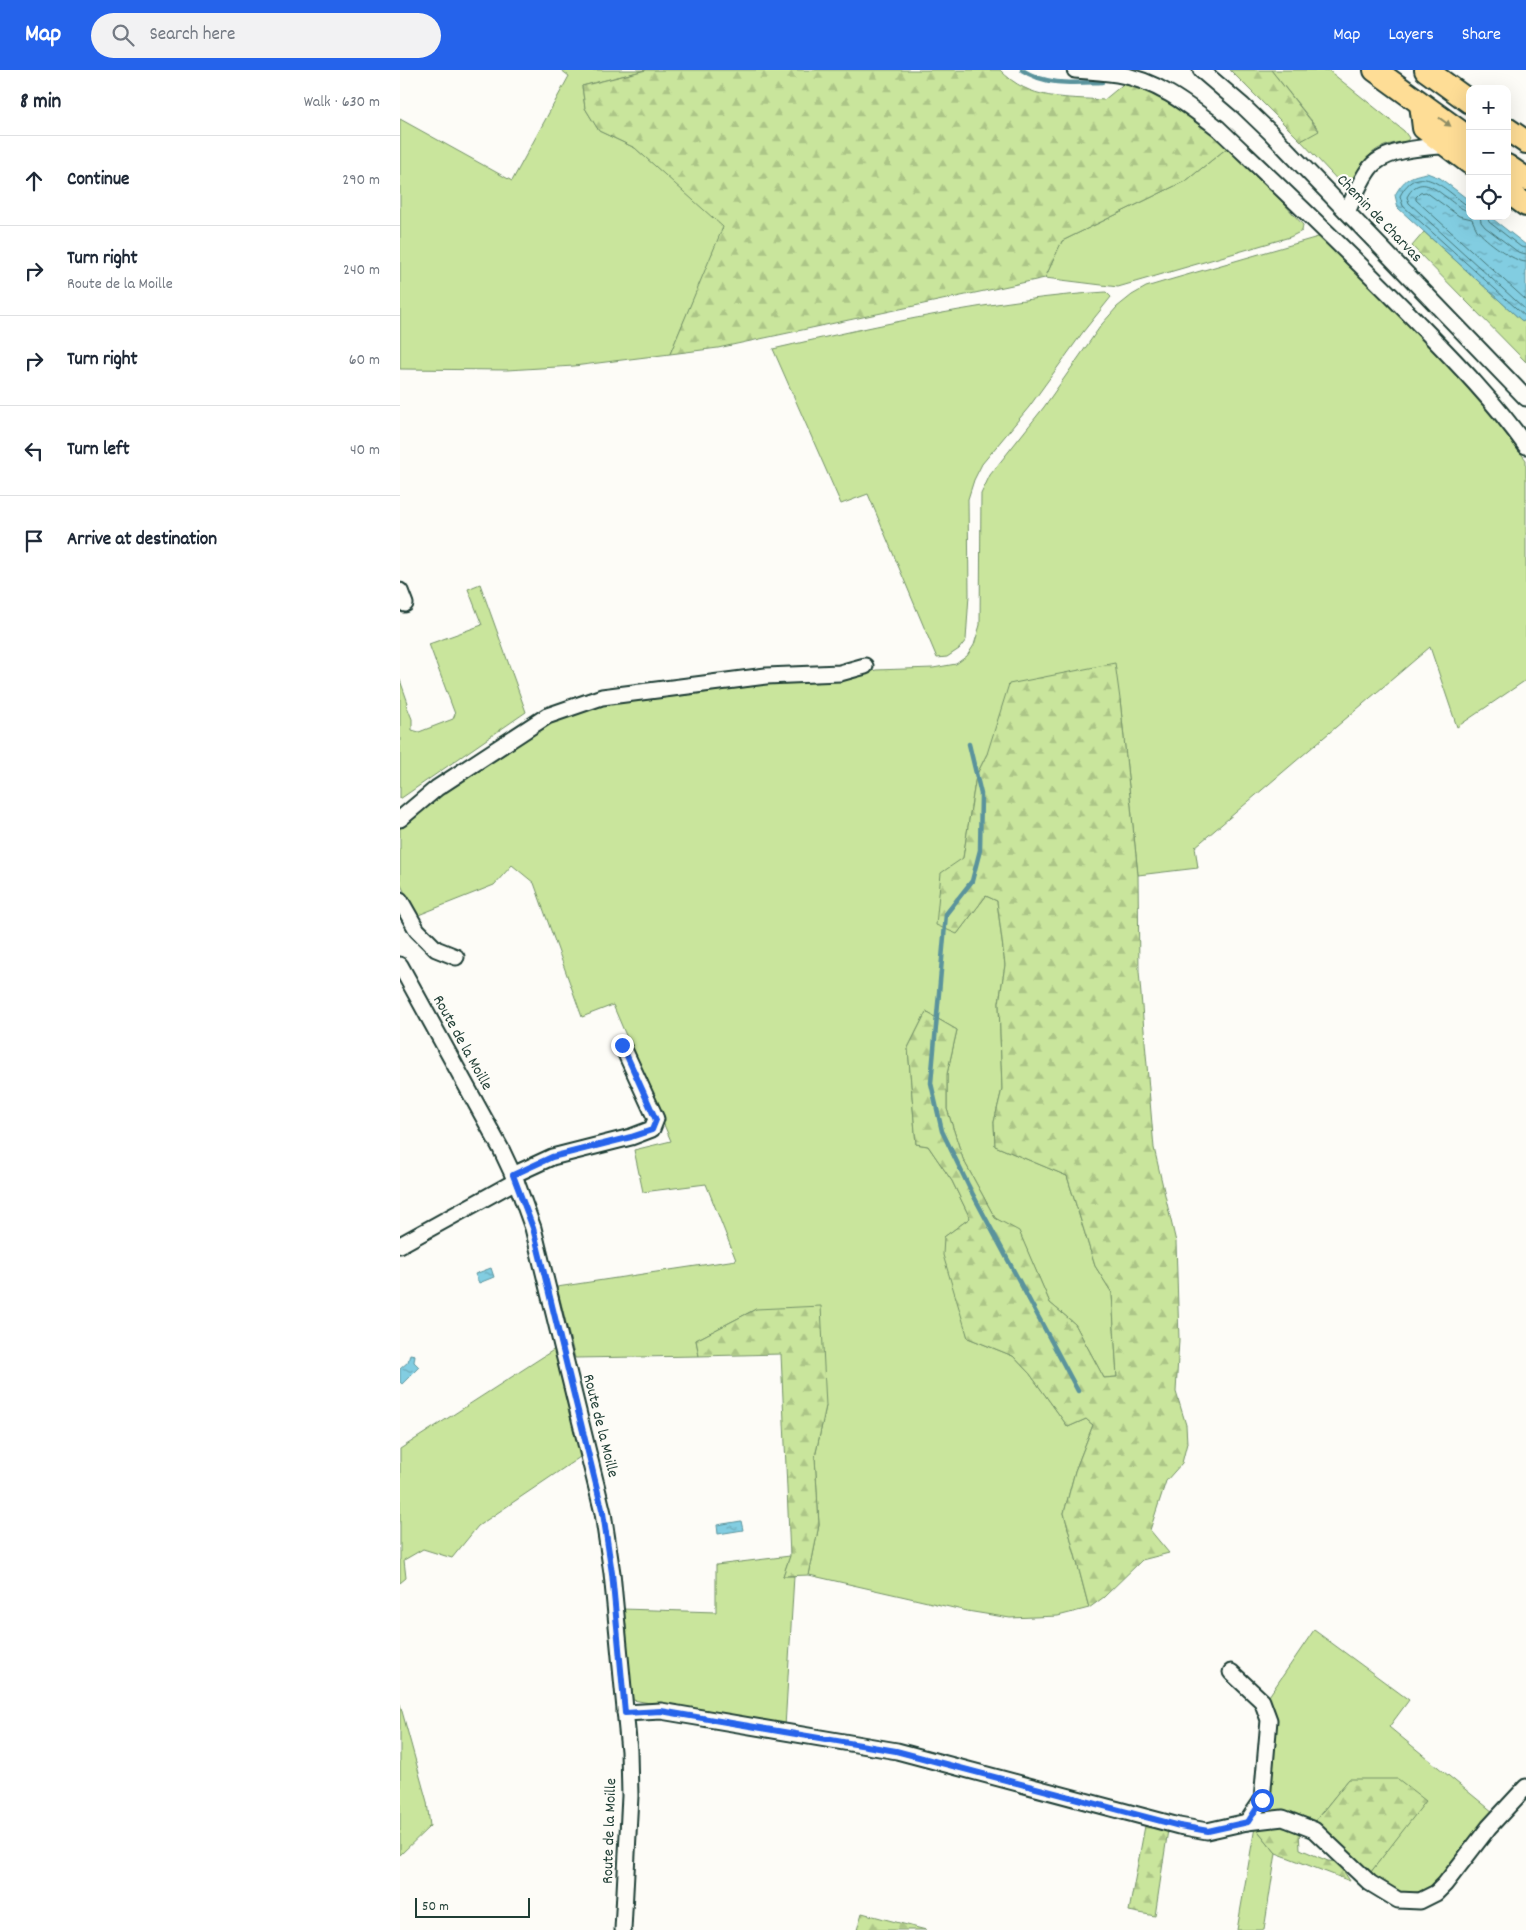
<!DOCTYPE html>
<meta charset="utf-8">
<style>
:root{--surface:#fff;--page:#f2f2f3;--text:#1f2937;--muted:#747a83;--line:#e0e1e3;--accent:#2563eb}
body{margin:0;font-family:Dekko,sans-serif;background:var(--page);color:var(--text)}
.controls{position:absolute;right:15px;top:15px;display:grid;overflow:hidden;border-radius:10px;box-shadow:0 5px 20px #0002}
.controls button{width:45px;height:45px;display:grid;place-items:center;padding:0;border:0;border-bottom:1px solid var(--line);background:var(--surface);color:var(--text);font:25px sans-serif}
.scale{position:absolute;left:15px;bottom:12px;width:115px;box-sizing:border-box;padding-left:5px;border:2px solid #1f3d34;border-top:0;font-size:14px;line-height:18px;white-space:nowrap;color:#1f3d34;-webkit-text-stroke:4px #fdfcf7;paint-order:stroke}
.stop{position:absolute;width:15px;height:15px;margin:-11px;border:4px solid #2563eb;border-radius:50%;background:#fff}
.stop.end{background:#2563eb;border-color:#fff;box-shadow:0 1px 5px #0008}
.list{margin:0;padding:0;list-style:none}
h2{display:flex;justify-content:space-between;align-items:center;height:65px;margin:0;padding:0 20px;font-size:21px}
h2 small{font-size:16px;font-weight:400;color:var(--muted)}
.list li{display:grid;grid-template-columns:32px 1fr auto;gap:15px;align-items:center;box-sizing:border-box;height:90px;padding:0 20px;border-top:1px solid var(--line)}
.list b{display:block;font-size:19px;white-space:nowrap}
.list p{margin:0;font-size:16px;white-space:nowrap;color:var(--muted)}
.list em{font-size:16px;font-style:normal;color:var(--muted)}
.icon{flex:none;width:28px;height:28px;fill:none;stroke:currentColor;stroke-width:2;stroke-linecap:round;stroke-linejoin:round}
.map{position:relative;flex:none;width:1126px;height:1860px;overflow:hidden}
header{display:flex;align-items:center;gap:30px;box-sizing:border-box;height:70px;padding:0 25px;background:var(--accent);color:#fff}
header strong{font-size:24px}
nav{display:flex;gap:28px;margin-inline-start:auto;font-size:18px}
.search{width:350px;height:45px;background:var(--page);display:flex;align-items:center;gap:12px;box-sizing:border-box;padding:0 18px;border-radius:28px;color:var(--muted);font-size:19px}
main{display:flex}
aside{flex:1;background:var(--surface)}
.map>svg:first-child{display:block}
</style>
<header>
<strong>Map</strong>
<div class="search"><svg class="icon" aria-label="search" viewBox="0 0 24 24"><circle cx="10" cy="10" r="6"/><path d="M15 15l6 6"/></svg>Search here</div>
<nav><a>Map</a><a>Layers</a><a>Share</a></nav>
</header>
<main>
<aside>
<h2>8 min<small>Walk · 630 m</small></h2>
<ul class="list">
<li><svg class="icon" aria-label="ahead" viewBox="0 0 24 24"><path d="M12 20V5M6 11l6-6 6 6"/></svg><div><b>Continue</b></div><em>290 m</em></li>
<li><svg class="icon" aria-label="right" viewBox="0 0 24 24"><path d="M7 20v-9h11M14 6l5 5-5 5"/></svg><div><b>Turn right</b><p>Route de la Moille</p></div><em>240 m</em></li>
<li><svg class="icon" aria-label="right" viewBox="0 0 24 24"><path d="M7 20v-9h11M14 6l5 5-5 5"/></svg><div><b>Turn right</b></div><em>60 m</em></li>
<li><svg class="icon" aria-label="left" viewBox="0 0 24 24"><path d="M17 20v-9H6M10 6l-5 5 5 5"/></svg><div><b>Turn left</b></div><em>40 m</em></li>
<li><svg class="icon" aria-label="arrive" viewBox="0 0 24 24"><path d="M6 21V4h12l-3 4 3 4H6"/></svg><div><b>Arrive at destination</b></div></li>
</ul>
</aside>
<div class="map">
<svg width="1126" height="1860" viewBox="0 0 1126 1860">
<defs>
<pattern id="forest-firs" width="22" height="20" patternUnits="userSpaceOnUse" patternTransform="scale(1.25)"><rect width="22" height="20" fill="#c9e59c"/><path d="M5 1l3.5 6h-7zM16 11l3.5 6h-7z" fill="#acc587"/></pattern>
<pattern id="water-ripples" width="26" height="14" patternUnits="userSpaceOnUse" patternTransform="scale(1.25)"><rect width="26" height="14" fill="#82cde1"/><path d="M2 4q2-2 4 0t4 0M15 11q2-2 4 0t4 0" fill="none" stroke="#6aa8b7"/></pattern>
</defs>
<rect width="100%" height="100%" fill="#fdfcf7"/>
<filter id="ink" filterUnits="userSpaceOnUse"><feTurbulence type="fractalNoise" baseFrequency=".02" numOctaves="2"/><feDisplacementMap in="SourceGraphic" scale="10" xChannelSelector="R" yChannelSelector="G"/><feConvolveMatrix kernelMatrix="1 2 1 2 8 2 1 2 1" color-interpolation-filters="sRGB"/></filter>
<g filter="url(#ink)">
<!-- green -->
<g fill="#c9e59c" stroke="#749168">
<polygon points="161,0 246,0 182,16 185,38 199,61 235,78 324,157 270,284 174,296 107,300 0,299 0,49 112,111 169,6"/>
<path d="M871,0H928L1004,61L1009,68L1007,71C970,76 968,85 951,115L945,118L901,71L919,60Z"/>
<polygon points="827,78 876,125 903,155 902,161 890,167 718,217 645,208 662,171 787,110"/>
<polygon points="918,167 924,168 1051,297 1089,341 1126,390 1126,610 1057,657 1030,577 795,777 798,798 738,805 720,629 587,684 576,706 563,788 557,864 586,826 597,831 605,895 599,933 602,1019 594,1052 595,1076 667,1106 695,1196 712,1223 717,1307 704,1308 675,1254 650,1233 619,1162 595,1148 563,1089 547,1039 547,1004 557,960 526,942 508,978 516,1074 528,1076 552,1111 570,1148 544,1167 568,1268 613,1286 630,1304 668,1357 686,1349 693,1355 675,1401 664,1443 689,1538 658,1546 610,1548 567,1541 409,1505 419,1455 415,1387 426,1336 356,1239 296,1270 299,1286 175,1288 157,1217 336,1190 306,1114 243,1122 234,1080 271,1071 213,935 182,947 134,813 112,795 94,815 16,846 0,813 0,756 41,724 145,653 200,633 291,625 372,612 444,610 476,600 533,598 556,594 567,586 574,575 580,555 581,424 590,405 644,337 702,254 717,237 732,225 746,217 766,211"/>
<path d="M706,222L711,227L683,262L629,337L582,394L574,410L568,429L569,525L566,570L559,579L547,587L537,588L468,424L441,434L373,279C483,254 593,229 706,222Z"/>
<polygon points="80,514 126,642 0,729 0,610 8,633 6,634 12,649 12,660 19,662 53,649 55,644 29,574 82,555 68,519"/>
<polygon points="155,1279 183,1385 78,1456 52,1488 23,1479 4,1490 6,1508 0,1513 0,1379"/>
<polygon points="390,1486 383,1506 394,1506 385,1657 233,1630 222,1539 316,1542 316,1495"/>
<path d="M914,1560L1009,1630L989,1657L1093,1742L1033,1816C1006,1830 993,1820 970,1803L1025,1731L949,1709L915,1751C897,1743 882,1739 863,1742C877,1716 876,1657 867,1629Z"/>
<polygon points="0,1634 27,1732 30,1756 0,1785"/>
<polygon points="855,1757 876,1783 864,1860 837,1860"/>
</g>
<!-- forest -->
<g fill="url(#forest-firs)" stroke="#749168">
<path d="M246,0H600C630,31 664,27 704,30L727,11L761,23L803,55L827,78L787,110L662,171L645,208L318,278L270,284L323,157L235,78L199,61L185,38L182,16Z"/>
<polygon points="830,0 871,0 919,61 901,71"/>
<polygon points="1024,162 1121,250 1126,252 1126,292 1012,176"/>
<polygon points="715,593 720,629 738,805 739,901 754,1078 776,1172 779,1270 776,1322 786,1355 787,1373 782,1393 766,1411 750,1460 769,1483 742,1490 704,1527 689,1538 664,1443 675,1401 693,1355 686,1349 668,1357 630,1304 613,1286 568,1268 543,1185 544,1167 570,1148 552,1111 528,1076 516,1074 508,978 526,942 557,960 547,1004 547,1039 563,1089 595,1148 619,1161 650,1233 675,1254 704,1308 717,1307 712,1223 695,1196 667,1106 595,1076 594,1052 602,1019 599,933 605,895 597,831 586,826 557,864 536,855 541,803 563,788 576,706 587,684 609,614"/>
<polygon points="421,1236 426,1336 415,1387 419,1455 409,1505 383,1506 390,1486 381,1284 299,1286 296,1270 356,1239"/>
<polygon points="949,1709 998,1709 1026,1731 970,1803 915,1751"/>
<polygon points="881,1754 899,1761 900,1779 928,1791 938,1792 950,1811 876,1783 855,1757"/>
<polygon points="745,1756 768,1760 755,1846 729,1841"/>
<polygon points="462,1843 526,1860 457,1860"/>
</g>
<!-- water -->
<g fill="url(#water-ripples)" stroke="#5a939c">
<path d="M1027,103L1040,108L1070,131V146H1089L1126,175V252L1121,250L998,138L995,125C1004,109 1010,106 1027,103Z"/>
<polygon points="91,1198 94,1207 79,1213 75,1204"/>
<polygon points="10,1284 15,1285 14,1292 19,1297 2,1314 0,1312 0,1299 8,1292"/>
<polygon points="341,1451 343,1460 318,1464 317,1455"/>
</g>
<g fill="none" stroke-linecap="round" stroke-linejoin="round">
<!-- shore -->
<g stroke="#477779" stroke-width="1">
<path d="M1070,135L1065,134C1045,119 1018,90 1000,126L1003,136L1126,247"/>
<path d="M1070,141C1050,140 1025,93 1007,127L1009,133L1126,240"/>
<polyline points="1080,146 1081,152 1085,157 1118,182 1126,184"/>
<polyline points="1087,146 1089,152 1121,177 1126,178"/>
<path d="M1126,192C1114,192 1085,170 1077,160C1075,156 1073,152 1072,149L1059,146L1026,122L1020,123L1016,127V130L1126,230"/>
</g>
<!-- stream -->
<g stroke="#5a939c" stroke-width="4.5">
<path d="M622,0C647,16 674,13 702,12"/>
<polyline points="569,674 581,724 580,780 572,811 546,844 531,1013 542,1061 570,1119 678,1321"/>
</g>
<!-- minor casing -->
<g stroke="#1f3d34" stroke-width="19">
<g id="minor">
<path d="M675,0C689,1 703,2 717,4C756,10 788,35 818,58C886,123 954,187 1019,254C1056,292 1095,332 1126,376"/>
<polyline points="801,0 843,36 870,62 1126,328"/>
<path d="M947,142C953,129 965,99 976,92C995,78 1025,78 1047,75"/>
<polyline points="0,521 5,534"/>
<polyline points="0,749 37,718 147,646 202,627 366,606 440,603 465,596"/>
<polyline points="0,830 17,860 36,879 56,887"/>
<polyline points="0,895 101,1079 116,1111 133,1158 203,1443 212,1503 229,1681 230,1726 223,1860"/>
<polyline points="113,1105 152,1087 231,1067 252,1059 256,1049 222,975"/>
<polyline points="0,1175 116,1111"/>
<polyline points="831,1602 862,1631 869,1650 862,1730 847,1752"/>
<polyline points="225,1643 261,1641 497,1681 779,1756 807,1761 847,1752 883,1748 914,1760 970,1813 998,1830 1020,1831 1036,1823 1045,1814 1089,1757 1126,1717"/>
</g>
</g>
<!-- highway casing -->
<g stroke="#1f3d34" stroke-width="26">
<g id="highway">
<polyline points="975,0 1070,69"/>
<polyline points="1026,0 1070,32"/>
<polyline points="1021,34 1024,58 1070,93"/>
<polyline points="1107,59 1126,72"/>
<polyline points="1107,96 1126,109"/>
<polyline points="1107,121 1126,135"/>
</g>
</g>
<!-- minor -->
<use href="#minor" stroke="#fdfcf7" stroke-width="15"/>
<!-- highway -->
<use href="#highway" stroke="#fedd96" stroke-width="22"/>
</g>
<!-- one-way arrows -->
<defs><path id="oneway-solid" d="M-6-.8H1V-3.2L6.5 0L1 3.2V.8H-6Z" transform="scale(1.25)"/></defs>
<use fill="#8e8d65" href="#oneway-solid" transform="translate(1045 52) rotate(36)"/>
</g>
<g fill="none" stroke-linecap="round" stroke-linejoin="round" filter="url(#ink)">
<!-- route -->
<polyline stroke="#2563eb" stroke-width="6" points="222,975 256,1050 252,1060 231,1067 152,1087 113,1105 133,1158 203,1443 212,1503 225,1643 261,1641 496,1681 780,1756 808,1761 848,1752 862,1730"/>
</g>
<g text-anchor="middle" dominant-baseline="central" stroke-width="4.5" stroke-linejoin="round" paint-order="stroke">
<!-- street labels -->
<g font-size="16" fill="#1f3d34" stroke="#fdfcf7">
<text transform="translate(979 149) rotate(46)">Chemin de Charvas</text>
<text transform="translate(62 973) rotate(61)">Route de la Moille</text>
<text transform="translate(200 1356) rotate(76)">Route de la Moille</text>
<text transform="translate(210 1761) rotate(-88)">Route de la Moille</text>
</g>
</g>
</svg>
<div class="controls">
<button>+</button>
<button>−</button>
<button><svg class="icon" aria-label="locate" viewBox="0 0 24 24"><circle cx="12" cy="12" r="6"/><path d="M12 2v4M12 18v4M2 12h4M18 12h4"/></svg></button>
</div>
<div class="scale">50 m</div>
<div class="stop" style="left:862px;top:1730px"></div>
<div class="stop end" style="left:222px;top:975px"></div>
</div>
</main>
